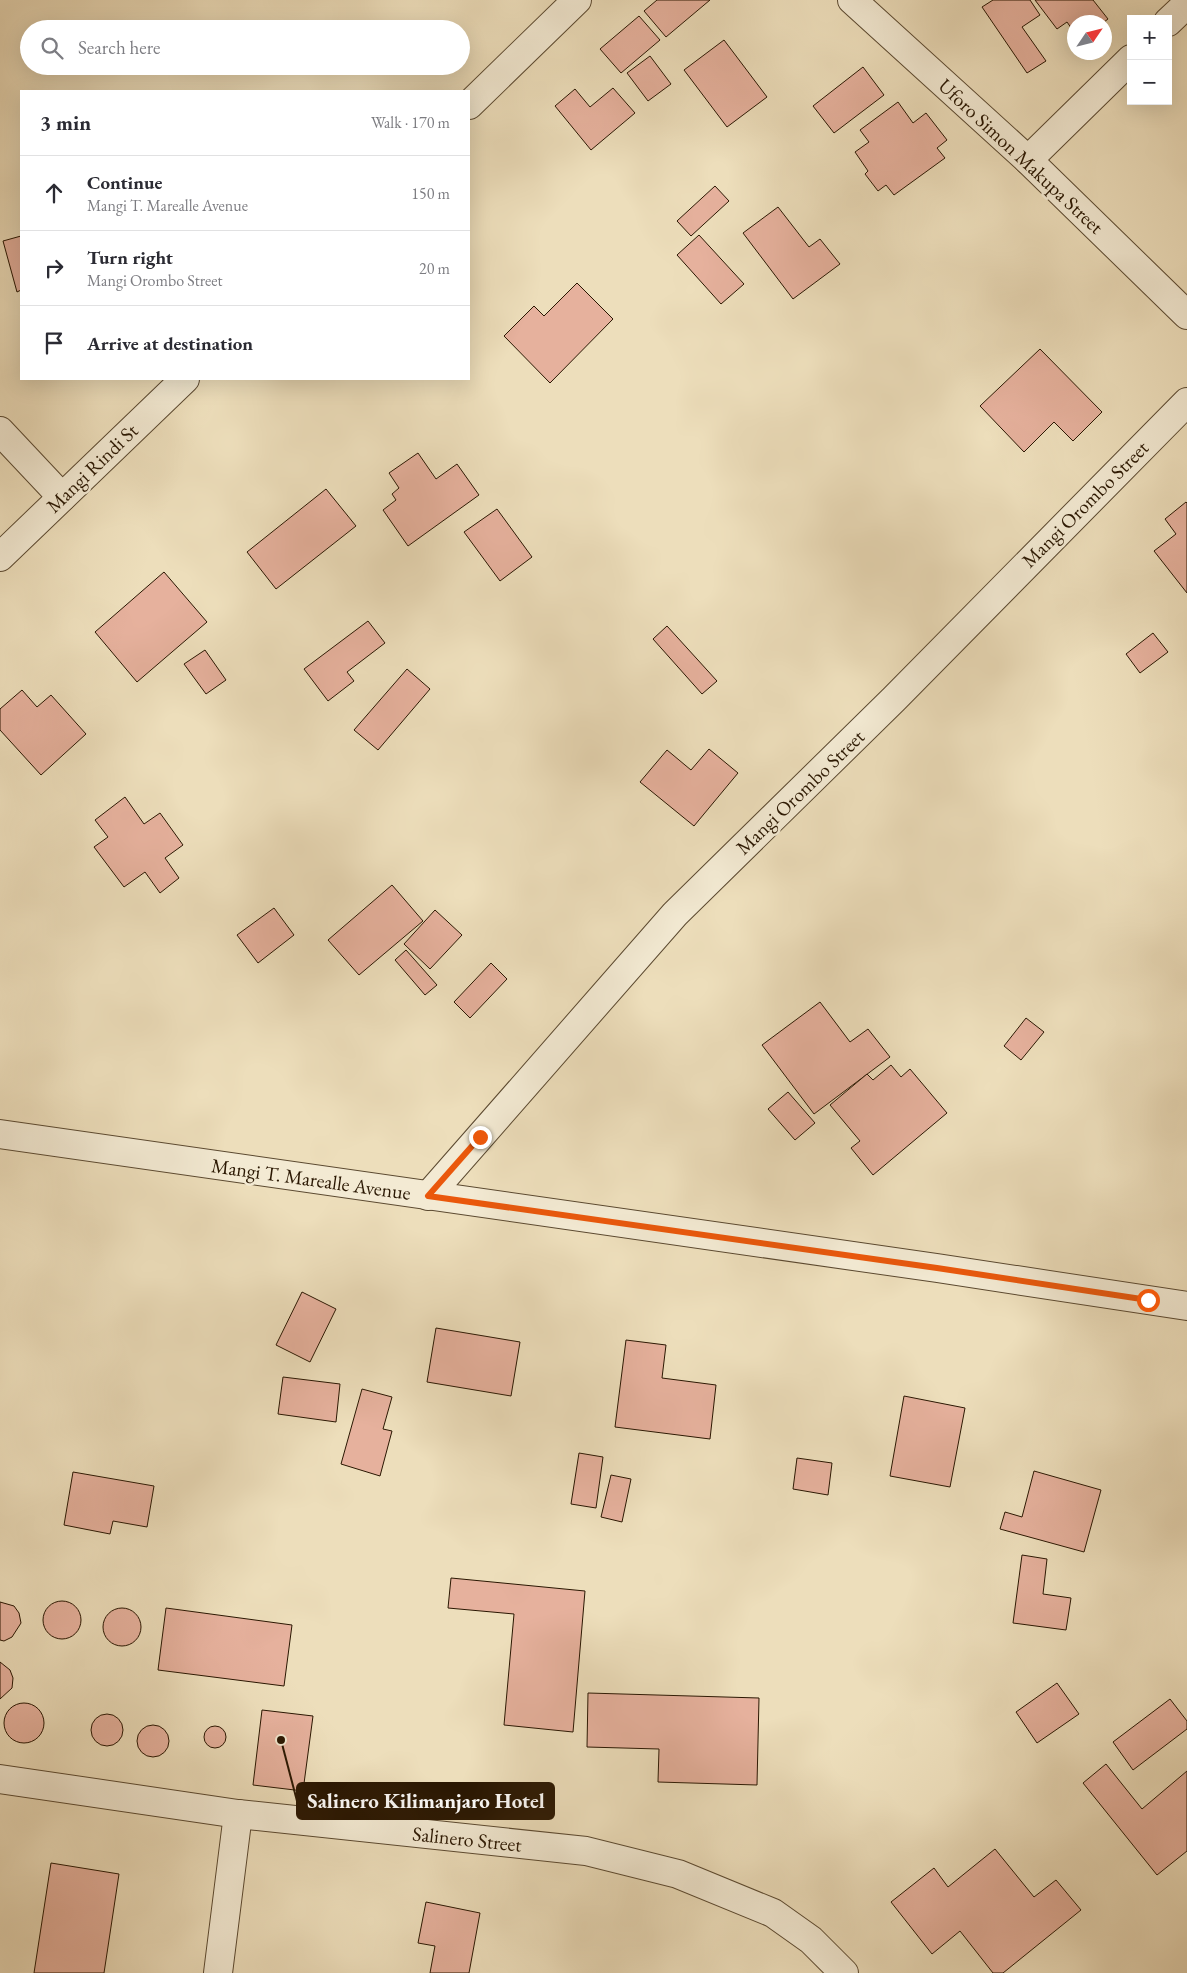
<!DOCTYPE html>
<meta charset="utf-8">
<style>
:root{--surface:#fff;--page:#f2f2f3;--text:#2b2b33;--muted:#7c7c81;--line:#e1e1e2}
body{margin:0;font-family:"EB Garamond",serif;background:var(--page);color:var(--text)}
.controls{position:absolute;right:15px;top:15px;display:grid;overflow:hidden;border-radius:0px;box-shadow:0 5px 20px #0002}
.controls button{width:45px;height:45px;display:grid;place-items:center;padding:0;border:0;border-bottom:1px solid var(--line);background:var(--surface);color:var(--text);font:25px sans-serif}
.compass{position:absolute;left:1067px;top:15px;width:45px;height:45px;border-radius:50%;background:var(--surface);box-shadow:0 5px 20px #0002;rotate:55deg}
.stop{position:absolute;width:15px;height:15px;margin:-11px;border:4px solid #ea580c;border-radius:50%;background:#fff}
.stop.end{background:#ea580c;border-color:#fff;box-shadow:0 1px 5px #0008}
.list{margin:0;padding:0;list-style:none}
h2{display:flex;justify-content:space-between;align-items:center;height:65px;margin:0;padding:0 20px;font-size:21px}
h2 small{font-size:16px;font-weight:400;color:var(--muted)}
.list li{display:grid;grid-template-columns:32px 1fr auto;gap:15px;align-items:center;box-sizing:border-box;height:75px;padding:0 20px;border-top:1px solid var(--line)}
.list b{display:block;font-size:19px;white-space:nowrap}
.list p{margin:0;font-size:16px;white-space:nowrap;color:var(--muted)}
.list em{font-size:16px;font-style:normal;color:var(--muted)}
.icon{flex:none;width:28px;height:28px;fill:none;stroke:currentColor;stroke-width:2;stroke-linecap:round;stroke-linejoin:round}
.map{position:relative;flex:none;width:1187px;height:1973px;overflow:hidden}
.search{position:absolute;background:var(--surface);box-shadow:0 5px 20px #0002;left:20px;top:20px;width:450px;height:55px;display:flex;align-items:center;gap:12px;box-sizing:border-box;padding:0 18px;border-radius:28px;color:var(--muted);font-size:19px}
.panel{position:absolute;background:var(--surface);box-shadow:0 5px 20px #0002;left:20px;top:90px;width:450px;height:290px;border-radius:0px}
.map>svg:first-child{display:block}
</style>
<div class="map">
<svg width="1187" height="1973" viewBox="0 0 1187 1973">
<rect width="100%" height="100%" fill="#eddebb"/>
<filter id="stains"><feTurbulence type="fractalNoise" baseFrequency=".004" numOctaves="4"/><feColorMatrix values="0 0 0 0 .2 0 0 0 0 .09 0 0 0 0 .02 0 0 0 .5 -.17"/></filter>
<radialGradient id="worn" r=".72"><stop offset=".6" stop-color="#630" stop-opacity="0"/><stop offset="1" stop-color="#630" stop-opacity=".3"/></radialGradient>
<!-- building -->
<g fill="#e6b19d" stroke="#2a1702">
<polygon points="657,0 710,0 666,37 644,11"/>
<polygon points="993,0 1030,0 1040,15 1022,27 1046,61 1027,73 982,7"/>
<polygon points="1035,0 1093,0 1108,19 1104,22 1074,22 1074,32 1067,22 1057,29"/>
<polygon points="639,16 660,40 621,73 600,49"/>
<polygon points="724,40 767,97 727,127 684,70"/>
<polygon points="650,56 671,84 648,101 627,73"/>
<polygon points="863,67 884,95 834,133 813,106"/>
<polygon points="613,88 635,113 591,150 555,106 575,89 590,107"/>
<polygon points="898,102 913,123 926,113 947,140 937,148 945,158 894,195 886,185 878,191 865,174 868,171 855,152 869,142 860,130"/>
<polygon points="715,186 729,201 691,236 677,221"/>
<polygon points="778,207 809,247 820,239 840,264 793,299 743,233"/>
<polygon points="699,235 744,284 721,304 677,255"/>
<polygon points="21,236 21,290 17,292 3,241"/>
<polygon points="577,283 613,319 550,383 504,336 534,306 544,316"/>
<polygon points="1040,349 1102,412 1073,441 1054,422 1024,452 980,406"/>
<polygon points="418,453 436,479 457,464 479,495 408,546 383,510 396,500 392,494 399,488 389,473"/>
<polygon points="326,489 356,526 276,589 247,552"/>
<polygon points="1186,502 1187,503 1187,593 1154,551 1176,534 1165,519"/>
<polygon points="497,509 532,557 500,581 464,532"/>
<polygon points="164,572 207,622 137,682 95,632"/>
<polygon points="368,621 385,643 347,672 354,681 328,701 304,669"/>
<polygon points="667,626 717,681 702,694 653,639"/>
<polygon points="1153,633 1168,652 1140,673 1126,654"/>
<polygon points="205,650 226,680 206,694 184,664"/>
<polygon points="407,669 430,689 378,750 354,730"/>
<polygon points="22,690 37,707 51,695 86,734 41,775 0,730 0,709"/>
<polygon points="709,749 738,773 694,826 640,782 667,750 691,770"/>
<polygon points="125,797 144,824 160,813 183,845 165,858 179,878 160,893 145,872 124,887 94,847 108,837 95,820"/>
<polygon points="392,885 423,921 359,975 328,940"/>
<polygon points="274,908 294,935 258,963 237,935"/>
<polygon points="435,910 462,935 430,969 404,944"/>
<polygon points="406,950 437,985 425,995 395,960"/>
<polygon points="491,963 507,979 470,1018 454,1002"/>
<polygon points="820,1002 850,1042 868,1029 890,1057 814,1114 762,1045"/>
<polygon points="1026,1018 1044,1032 1021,1060 1004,1046"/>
<polygon points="891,1065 901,1077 910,1069 947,1113 873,1175 851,1148 860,1141 830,1105 867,1074 873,1080"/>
<polygon points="788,1092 815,1123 795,1140 768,1109"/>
<polygon points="302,1292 336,1309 310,1362 276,1345"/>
<polygon points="436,1328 520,1342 511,1396 427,1382"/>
<polygon points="626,1340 666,1345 662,1378 716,1385 710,1439 615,1427"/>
<polygon points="283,1377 340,1384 336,1422 278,1414"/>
<polygon points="362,1389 392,1397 383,1429 392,1431 380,1476 341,1464"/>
<polygon points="904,1396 965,1408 950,1487 890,1476"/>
<polygon points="579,1453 603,1457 596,1508 571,1504"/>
<polygon points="797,1458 832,1463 828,1495 793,1489"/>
<polygon points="1034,1471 1101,1490 1084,1552 1000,1529 1005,1512 1022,1517"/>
<polygon points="73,1472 154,1486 147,1527 113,1521 110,1534 64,1525"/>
<polygon points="611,1475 631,1479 622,1522 601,1517"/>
<polygon points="1022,1555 1047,1559 1043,1594 1071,1598 1066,1630 1013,1623"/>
<polygon points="451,1578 585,1591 573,1732 504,1725 514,1614 448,1608"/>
<circle cx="62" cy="1620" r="19"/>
<polygon points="0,1602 14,1606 19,1613 21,1623 12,1637 4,1641 0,1640"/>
<polygon points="166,1608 292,1625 284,1686 158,1670"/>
<circle cx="122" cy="1627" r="19"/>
<polygon points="0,1662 10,1670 13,1678 12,1688 0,1699"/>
<polygon points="1057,1683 1079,1714 1037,1743 1016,1712"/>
<polygon points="588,1693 759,1698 757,1785 658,1782 659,1749 587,1747"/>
<polygon points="1170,1699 1187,1721 1187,1729 1133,1770 1113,1742"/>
<circle cx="24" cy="1723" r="20"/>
<polygon points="262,1710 313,1716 303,1791 253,1785"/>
<circle cx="107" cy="1730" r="16"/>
<circle cx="153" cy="1741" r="16"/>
<circle cx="215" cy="1737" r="11"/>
<polygon points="1106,1764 1142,1809 1187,1771 1187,1851 1157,1875 1083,1783"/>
<polygon points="995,1849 1034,1897 1056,1880 1081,1910 1003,1973 993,1973 960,1931 932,1954 891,1902 934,1868 948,1887"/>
<polygon points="51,1863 119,1874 104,1973 34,1973"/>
<polygon points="426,1902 480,1913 469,1973 430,1973 435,1946 418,1943"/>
</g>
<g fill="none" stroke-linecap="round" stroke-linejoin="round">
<!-- minor casing -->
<g stroke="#5b4930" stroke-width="30">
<g id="minor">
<polyline points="852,0 1028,160 1187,315"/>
<polyline points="1168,22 1187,4"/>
<polyline points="469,105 577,0"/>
<polyline points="1028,160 1131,59"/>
<polyline points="0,431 62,497"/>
<polyline points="0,557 185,379"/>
<polyline points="0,1134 937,1268 1187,1306"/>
<polyline points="428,1196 675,914 894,699 1187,402"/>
<polyline points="0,1779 238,1814 586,1851 678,1874 773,1913 811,1940 844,1973"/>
<polyline points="218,1973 238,1814"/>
</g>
</g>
<!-- minor -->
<use href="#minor" stroke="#f3ead3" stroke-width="28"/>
</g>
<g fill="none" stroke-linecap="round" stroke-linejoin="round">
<!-- route -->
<polyline stroke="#ea580c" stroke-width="6" points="480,1137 428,1196 937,1268 1148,1300"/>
</g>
<g text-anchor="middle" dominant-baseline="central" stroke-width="5" stroke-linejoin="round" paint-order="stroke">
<!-- street labels -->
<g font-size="20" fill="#2a1702" stroke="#f3ead3">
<text transform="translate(1021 156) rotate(43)">Uforo Simon Makupa Street</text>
<text transform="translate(92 468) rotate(-44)">Mangi Rindi St</text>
<text transform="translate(1085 504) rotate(-45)">Mangi Orombo Street</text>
<text transform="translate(800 792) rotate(-44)">Mangi Orombo Street</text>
<text transform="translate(311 1179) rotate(8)">Mangi T. Marealle Avenue</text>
<text transform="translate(467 1839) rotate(6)">Salinero Street</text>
</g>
</g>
<!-- callouts -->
<path fill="none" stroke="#2a1702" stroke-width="2" d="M281 1740L297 1801"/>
<circle fill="#2a1702" stroke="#f3ead3" stroke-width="2" cx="281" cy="1740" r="5"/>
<rect fill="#2a1702" stroke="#2a1702" stroke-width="2" x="297" y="1783" width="257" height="36" rx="5"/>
<g font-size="21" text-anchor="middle" font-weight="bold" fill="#fff">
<text x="426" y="1808">Salinero Kilimanjaro Hotel</text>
</g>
<rect width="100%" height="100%" filter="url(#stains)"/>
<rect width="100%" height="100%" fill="url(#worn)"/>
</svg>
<div class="controls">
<button>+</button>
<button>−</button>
</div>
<svg class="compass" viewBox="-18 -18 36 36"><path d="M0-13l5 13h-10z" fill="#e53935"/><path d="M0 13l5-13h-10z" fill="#7c7c81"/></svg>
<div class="stop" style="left:1148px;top:1300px"></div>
<div class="stop end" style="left:480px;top:1137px"></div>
<div class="search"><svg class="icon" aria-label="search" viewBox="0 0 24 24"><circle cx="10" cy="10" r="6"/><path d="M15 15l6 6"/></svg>Search here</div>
<section class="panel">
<h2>3 min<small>Walk · 170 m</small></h2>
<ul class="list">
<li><svg class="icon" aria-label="ahead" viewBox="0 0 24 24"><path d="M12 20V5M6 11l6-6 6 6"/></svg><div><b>Continue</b><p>Mangi T. Marealle Avenue</p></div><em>150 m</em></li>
<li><svg class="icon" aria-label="right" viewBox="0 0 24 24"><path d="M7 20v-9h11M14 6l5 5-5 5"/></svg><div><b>Turn right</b><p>Mangi Orombo Street</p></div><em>20 m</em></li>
<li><svg class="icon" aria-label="arrive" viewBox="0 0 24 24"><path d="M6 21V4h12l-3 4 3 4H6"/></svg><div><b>Arrive at destination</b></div></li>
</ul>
</section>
</div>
